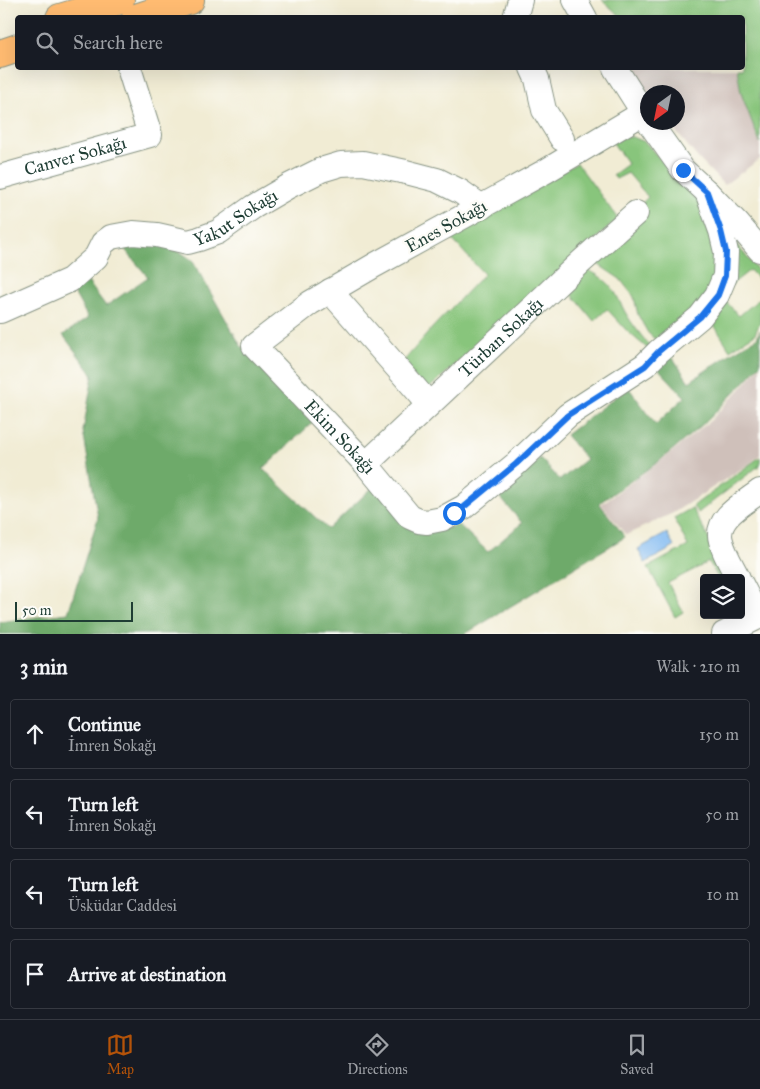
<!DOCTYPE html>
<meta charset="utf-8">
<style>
:root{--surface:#171b24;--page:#20242c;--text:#f1f3f6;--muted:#9ea1a6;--line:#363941;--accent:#b45309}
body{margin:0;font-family:"IM FELL Great Primer",serif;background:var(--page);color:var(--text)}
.controls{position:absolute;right:15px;bottom:15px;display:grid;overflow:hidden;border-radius:5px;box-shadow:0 5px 20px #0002}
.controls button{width:45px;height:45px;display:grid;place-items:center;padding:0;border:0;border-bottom:1px solid var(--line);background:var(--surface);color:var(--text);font:25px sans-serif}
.compass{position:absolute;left:640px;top:85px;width:45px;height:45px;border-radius:50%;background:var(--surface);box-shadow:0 5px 20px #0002;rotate:213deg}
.scale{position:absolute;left:15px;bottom:12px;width:118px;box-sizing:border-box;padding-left:5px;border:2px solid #1f3d34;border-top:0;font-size:14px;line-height:18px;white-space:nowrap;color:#1f3d34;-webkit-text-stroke:4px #fdfcf7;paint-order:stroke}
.stop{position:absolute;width:15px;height:15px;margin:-11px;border:4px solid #1a73e8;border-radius:50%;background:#fff}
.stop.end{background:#1a73e8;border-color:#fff;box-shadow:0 1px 5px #0008}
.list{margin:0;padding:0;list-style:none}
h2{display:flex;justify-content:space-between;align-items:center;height:65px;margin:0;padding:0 20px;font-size:21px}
h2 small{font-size:16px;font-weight:400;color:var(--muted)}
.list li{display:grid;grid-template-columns:32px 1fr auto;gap:15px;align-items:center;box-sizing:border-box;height:70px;margin:0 10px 10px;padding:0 10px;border:1px solid var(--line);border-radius:5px}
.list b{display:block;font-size:19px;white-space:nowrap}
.list p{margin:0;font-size:16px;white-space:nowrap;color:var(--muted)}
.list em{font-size:16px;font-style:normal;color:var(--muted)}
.icon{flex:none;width:28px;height:28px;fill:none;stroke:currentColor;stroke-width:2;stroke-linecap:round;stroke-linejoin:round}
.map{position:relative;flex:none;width:760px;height:634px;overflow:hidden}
.search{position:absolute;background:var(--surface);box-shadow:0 5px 20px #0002;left:15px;right:15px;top:15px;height:55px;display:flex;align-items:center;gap:12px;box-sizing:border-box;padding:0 18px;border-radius:5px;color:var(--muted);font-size:19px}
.sheet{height:385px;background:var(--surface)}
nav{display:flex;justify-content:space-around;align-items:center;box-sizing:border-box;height:70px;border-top:1px solid var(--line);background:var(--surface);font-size:14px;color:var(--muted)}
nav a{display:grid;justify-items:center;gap:2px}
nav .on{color:var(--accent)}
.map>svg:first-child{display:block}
</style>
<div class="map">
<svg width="760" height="634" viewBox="0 0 760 634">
<rect width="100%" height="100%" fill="#fdfcf7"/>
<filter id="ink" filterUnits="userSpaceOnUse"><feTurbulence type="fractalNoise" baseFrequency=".02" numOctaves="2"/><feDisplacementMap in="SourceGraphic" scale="10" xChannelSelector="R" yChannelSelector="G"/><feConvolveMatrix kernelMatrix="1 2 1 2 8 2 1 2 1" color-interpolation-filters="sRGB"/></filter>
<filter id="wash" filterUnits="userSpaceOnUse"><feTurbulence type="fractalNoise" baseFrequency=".0096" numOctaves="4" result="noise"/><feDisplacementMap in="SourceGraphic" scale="20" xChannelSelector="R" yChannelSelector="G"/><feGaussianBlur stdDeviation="1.12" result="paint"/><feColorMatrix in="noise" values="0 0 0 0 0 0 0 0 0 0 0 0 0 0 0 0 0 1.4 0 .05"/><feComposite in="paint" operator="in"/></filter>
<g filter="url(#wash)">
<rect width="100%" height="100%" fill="#f1ecd4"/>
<!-- industrial -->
<g fill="#cfc0ba">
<polygon points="630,68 737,68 741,93 760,143 760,159 724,185 697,157 669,123 678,122 678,92 648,92 647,96"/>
<polygon points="760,366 760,455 749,464 673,513 626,535 601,504 658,463 711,420 743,386"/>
</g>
<!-- green -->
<g fill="#88c57b" stroke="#548158">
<polygon points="602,0 760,0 760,143 741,93 737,68 742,68 742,18 621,17"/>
<polygon points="623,137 633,137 645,142 708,213 720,245 710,299 657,341 648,333 638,315 634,297 620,279 593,261 639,206 648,197 628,173 616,179 613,175 628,164 613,143"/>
<polygon points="577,163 618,219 427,390 402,363 433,327 484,274 449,236"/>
<polygon points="733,240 760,273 760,282 750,270 726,289"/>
<path d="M586,269C597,274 610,282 616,294C619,300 622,306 625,312C632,324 640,334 649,345L648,349L628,332L607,309L594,321L566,287Z"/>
<polygon points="722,297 739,316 760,298 760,322 755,334 730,350 709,317"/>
<polygon points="760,457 760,465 698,513 693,506"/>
<polygon points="692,508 728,574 721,578 718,578 709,562 668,583 683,612 675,617 648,567 688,546 674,518"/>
</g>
<!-- forest -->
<polygon fill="#6eaa6b" stroke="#467450" points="132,241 176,249 192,260 241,346 313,422 263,469 328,529 373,487 444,529 459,525 488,552 522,523 498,495 540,458 560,480 586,459 566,435 628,387 656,424 685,397 655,365 669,352 689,382 730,354 757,338 760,330 760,364 751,375 709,419 658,462 599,503 625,537 465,634 0,634 0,622 68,613 98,518 83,431 93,375 63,335 88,318 72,289 85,278 106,306 148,277 122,246"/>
<!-- water -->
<polygon fill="#81baf2" stroke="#507c93" points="667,533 674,547 645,563 638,549"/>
</g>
<g filter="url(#ink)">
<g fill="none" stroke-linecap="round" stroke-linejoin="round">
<!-- minor casing -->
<g stroke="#889484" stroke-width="26">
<g id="minor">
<polyline points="575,0 585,18"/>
<polyline points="515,18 520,0"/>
<polyline points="532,68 537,79 544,110 562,139"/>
<polyline points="615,68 648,120"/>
<path id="s1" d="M643,113L546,171L375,265L310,303L254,346L366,464L410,517L419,521L427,522L442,519L464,507L516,464L568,415L645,365L659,351L700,317L717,295L725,276L726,252L721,231L707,192"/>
<polyline points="649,122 683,170 707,192 737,223 760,250"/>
<path id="s2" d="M0,177L150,135L129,68"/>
<polyline points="330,291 429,404"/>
<path id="s3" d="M0,311L70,280L96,257L103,243L111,237L133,233L157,235L188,242L199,239L218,232L253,207L289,186L321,170L341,164L363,163L406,172L437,180L461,192L482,207"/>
<path id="s4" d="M366,464L581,262L636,213"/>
<path d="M738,578C732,566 724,554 721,541C714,518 745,503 760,491"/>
<polyline points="741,584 758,617"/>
<polyline points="724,634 760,616"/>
</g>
</g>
<!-- major casing -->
<g stroke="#889484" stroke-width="30">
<g id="major">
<polyline points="60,18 120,0"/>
<polyline points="136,18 190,0"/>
<polyline points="0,54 18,48"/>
</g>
</g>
<!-- minor -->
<use href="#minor" stroke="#fff" stroke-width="24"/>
<!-- major -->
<use href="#major" stroke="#ffbb71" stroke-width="28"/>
</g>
</g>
<g fill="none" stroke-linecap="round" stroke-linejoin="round" filter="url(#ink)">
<!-- route -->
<polyline stroke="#1a73e8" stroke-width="6" points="454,513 464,507 516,464 568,415 645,366 659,351 700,317 718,295 725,276 726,252 721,231 707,192 683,170"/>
</g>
<g text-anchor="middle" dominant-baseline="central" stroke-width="5" stroke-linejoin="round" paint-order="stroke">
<!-- street labels -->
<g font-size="18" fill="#1f3d34" stroke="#fdfcf7">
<text stroke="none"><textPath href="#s2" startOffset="78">Canver Sokağı</textPath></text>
<text stroke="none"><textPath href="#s3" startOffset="269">Yakut Sokağı</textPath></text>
<text transform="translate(446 226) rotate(-29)">Enes Sokağı</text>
<text stroke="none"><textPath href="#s4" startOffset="185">Türban Sokağı</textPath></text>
<text stroke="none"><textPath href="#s1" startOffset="579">Ekim Sokağı</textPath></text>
</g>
</g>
</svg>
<div class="controls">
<button><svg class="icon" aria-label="layers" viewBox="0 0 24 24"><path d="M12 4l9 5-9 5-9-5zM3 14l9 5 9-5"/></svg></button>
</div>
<svg class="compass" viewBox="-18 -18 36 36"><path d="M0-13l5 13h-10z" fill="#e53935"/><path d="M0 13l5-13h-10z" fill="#9ea1a6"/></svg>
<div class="scale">50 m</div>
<div class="stop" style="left:454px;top:513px"></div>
<div class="stop end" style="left:683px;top:170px"></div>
<div class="search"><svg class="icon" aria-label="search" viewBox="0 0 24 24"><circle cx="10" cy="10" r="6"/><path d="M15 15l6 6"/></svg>Search here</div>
</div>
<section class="sheet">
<h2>3 min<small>Walk · 210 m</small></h2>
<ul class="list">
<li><svg class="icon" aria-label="ahead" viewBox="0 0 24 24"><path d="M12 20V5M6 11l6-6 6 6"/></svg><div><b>Continue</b><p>İmren Sokağı</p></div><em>150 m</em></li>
<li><svg class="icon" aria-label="left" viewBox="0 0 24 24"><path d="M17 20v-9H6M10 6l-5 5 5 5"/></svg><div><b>Turn left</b><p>İmren Sokağı</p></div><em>50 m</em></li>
<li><svg class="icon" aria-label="left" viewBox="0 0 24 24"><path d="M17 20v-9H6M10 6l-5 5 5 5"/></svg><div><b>Turn left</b><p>Üsküdar Caddesi</p></div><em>10 m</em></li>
<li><svg class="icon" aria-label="arrive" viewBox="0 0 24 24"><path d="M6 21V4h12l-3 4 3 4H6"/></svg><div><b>Arrive at destination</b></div></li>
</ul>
</section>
<nav>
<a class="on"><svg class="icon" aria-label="map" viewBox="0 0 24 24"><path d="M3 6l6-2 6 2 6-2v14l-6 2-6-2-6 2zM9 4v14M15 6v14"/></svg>Map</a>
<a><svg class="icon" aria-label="directions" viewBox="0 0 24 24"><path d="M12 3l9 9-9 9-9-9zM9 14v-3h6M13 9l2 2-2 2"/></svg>Directions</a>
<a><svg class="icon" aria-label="saved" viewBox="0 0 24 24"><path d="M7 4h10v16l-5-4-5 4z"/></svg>Saved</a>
</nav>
